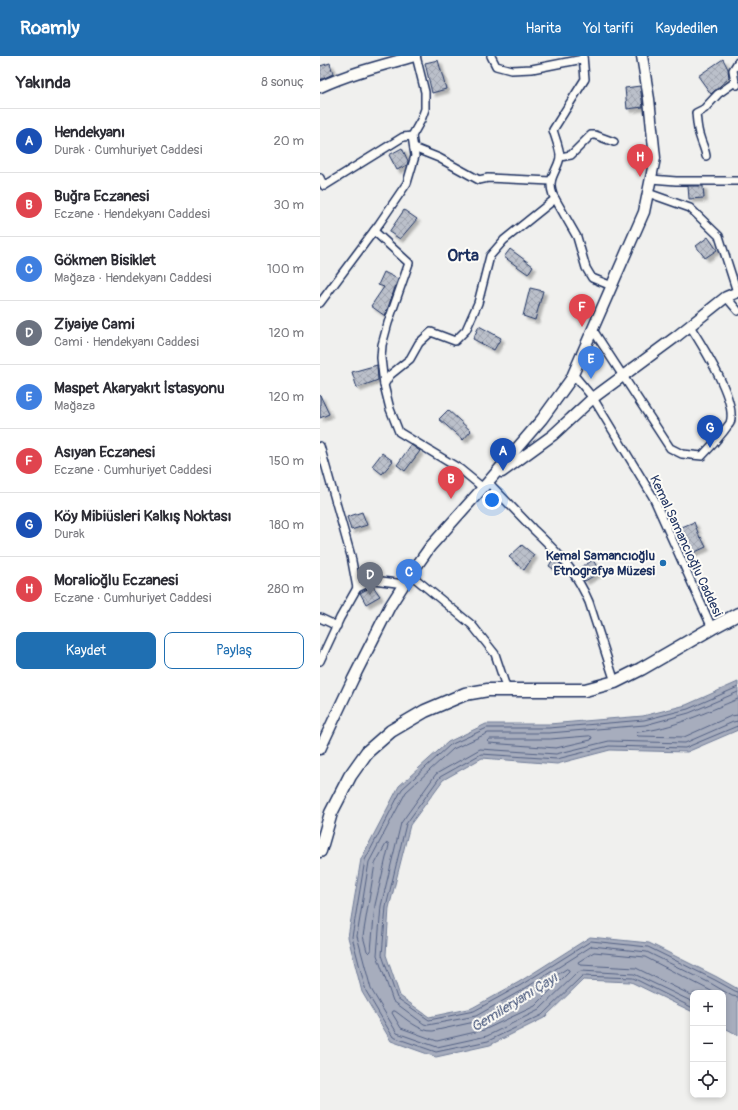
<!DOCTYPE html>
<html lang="tr">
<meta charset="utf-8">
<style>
:root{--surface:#fff;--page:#f2f2f3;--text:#2b2b33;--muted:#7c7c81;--line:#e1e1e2;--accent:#1f6fb2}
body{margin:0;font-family:Pangolin,sans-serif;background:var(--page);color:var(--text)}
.controls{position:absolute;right:12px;bottom:12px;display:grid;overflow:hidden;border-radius:8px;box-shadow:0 2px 6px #0003}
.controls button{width:36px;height:36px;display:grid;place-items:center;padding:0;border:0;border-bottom:1px solid var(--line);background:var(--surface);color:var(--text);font:20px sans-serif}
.you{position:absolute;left:172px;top:444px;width:14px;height:14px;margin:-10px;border:3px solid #fff;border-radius:50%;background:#1a73e8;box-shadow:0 0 0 6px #1a73e833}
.badge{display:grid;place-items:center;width:26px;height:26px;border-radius:50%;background:var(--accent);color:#fff;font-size:13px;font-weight:700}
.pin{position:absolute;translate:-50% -33px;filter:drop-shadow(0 1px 2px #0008)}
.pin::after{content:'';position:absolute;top:21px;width:14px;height:12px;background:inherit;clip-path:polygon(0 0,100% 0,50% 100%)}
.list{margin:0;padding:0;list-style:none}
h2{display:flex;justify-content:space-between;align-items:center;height:52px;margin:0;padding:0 16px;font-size:17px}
h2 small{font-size:13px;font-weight:400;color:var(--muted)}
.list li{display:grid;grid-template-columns:26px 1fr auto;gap:12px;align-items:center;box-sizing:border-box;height:64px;padding:0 16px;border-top:1px solid var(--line)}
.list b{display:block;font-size:15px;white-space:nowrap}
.list p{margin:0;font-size:13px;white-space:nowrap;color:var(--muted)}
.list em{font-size:13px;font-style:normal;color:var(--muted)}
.actions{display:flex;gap:8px;padding:12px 16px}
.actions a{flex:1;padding:9px 0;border:1px solid var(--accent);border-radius:8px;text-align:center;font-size:14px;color:var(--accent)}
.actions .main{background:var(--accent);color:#fff}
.icon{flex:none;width:22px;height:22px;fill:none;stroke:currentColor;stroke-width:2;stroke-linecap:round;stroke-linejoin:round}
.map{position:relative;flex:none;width:418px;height:1054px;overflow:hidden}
header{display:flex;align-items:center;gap:24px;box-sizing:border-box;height:56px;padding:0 20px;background:var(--accent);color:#fff}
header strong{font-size:19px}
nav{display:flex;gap:22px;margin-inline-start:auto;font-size:14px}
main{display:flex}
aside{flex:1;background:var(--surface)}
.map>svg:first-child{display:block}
</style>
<header>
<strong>Roamly</strong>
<nav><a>Harita</a><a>Yol tarifi</a><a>Kaydedilen</a></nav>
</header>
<main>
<aside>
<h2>Yakında<small>8 sonuç</small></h2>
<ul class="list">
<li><span class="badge" style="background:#1a4fb4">A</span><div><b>Hendekyanı</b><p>Durak · Cumhuriyet Caddesi</p></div><em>20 m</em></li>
<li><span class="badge" style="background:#e0444e">B</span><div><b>Buğra Eczanesi</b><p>Eczane · Hendekyanı Caddesi</p></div><em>30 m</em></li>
<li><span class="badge" style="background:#3f7fe0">C</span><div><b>Gökmen Bisiklet</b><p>Mağaza · Hendekyanı Caddesi</p></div><em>100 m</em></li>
<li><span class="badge" style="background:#6b7280">D</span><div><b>Ziyaiye Cami</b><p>Cami · Hendekyanı Caddesi</p></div><em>120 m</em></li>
<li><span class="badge" style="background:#3f7fe0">E</span><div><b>Maspet Akaryakıt İstasyonu</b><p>Mağaza</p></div><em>120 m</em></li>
<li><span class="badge" style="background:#e0444e">F</span><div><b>Asıyan Eczanesi</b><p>Eczane · Cumhuriyet Caddesi</p></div><em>150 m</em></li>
<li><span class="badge" style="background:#1a4fb4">G</span><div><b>Köy Mibiüsleri Kalkış Noktası</b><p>Durak</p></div><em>180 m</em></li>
<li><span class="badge" style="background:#e0444e">H</span><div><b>Moralioğlu Eczanesi</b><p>Eczane · Cumhuriyet Caddesi</p></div><em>280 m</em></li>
</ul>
<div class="actions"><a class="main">Kaydet</a><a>Paylaş</a></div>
</aside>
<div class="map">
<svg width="418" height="1054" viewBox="0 0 418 1054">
<defs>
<pattern id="building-cross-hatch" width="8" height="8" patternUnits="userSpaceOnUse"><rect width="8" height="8" fill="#bbc0ca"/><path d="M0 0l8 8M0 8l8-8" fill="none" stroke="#a0a5b0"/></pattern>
<filter id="shadow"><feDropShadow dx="3.5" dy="3.5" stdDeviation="1" flood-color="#0004"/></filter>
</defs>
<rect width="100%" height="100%" fill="#f0f0ee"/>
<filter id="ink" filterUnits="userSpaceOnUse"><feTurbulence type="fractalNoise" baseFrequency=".025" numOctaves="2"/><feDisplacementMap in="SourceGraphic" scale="8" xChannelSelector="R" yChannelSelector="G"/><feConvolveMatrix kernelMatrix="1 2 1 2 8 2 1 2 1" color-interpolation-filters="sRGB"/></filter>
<g filter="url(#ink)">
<!-- water -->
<polygon fill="#a7adbd" stroke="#6f7b97" points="418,626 418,674 367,696 290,694 237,708 162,702 123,724 90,769 69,852 66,899 80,940 109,961 152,952 199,926 270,881 329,887 397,921 418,933 418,979 403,971 403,937 373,937 373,956 311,926 263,924 224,962 170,989 116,1001 71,985 42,936 28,881 41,803 79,730 128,686 166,668 229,668 323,660 366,649"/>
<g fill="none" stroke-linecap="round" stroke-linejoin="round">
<!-- shore -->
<g stroke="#536184" stroke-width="1">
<path d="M418,643C386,656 352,673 318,676L316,678L318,680L364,681L411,660L418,659"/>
<polyline points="418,665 413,666 365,687 289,685 236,698 160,693 116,718 81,767 61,850 57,899 73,945 104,968 108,969 156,960 204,933 272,890 327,896 392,928 412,940 418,941"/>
<polyline points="418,670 415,671 365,692 289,690 237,703 161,698 120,721 86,768 66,851 62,899 77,942 109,964 154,955 201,929 271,885 328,891 395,924 415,935 418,936"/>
<polygon points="270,680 272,681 271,684 236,692 169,687 167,685 170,683 230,683"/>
<polygon points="68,787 69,789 55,849 51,895 49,897 47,895 43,880 55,808 66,788"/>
<path d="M247,913L249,914V916L215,950L164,974L117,985L81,972L72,957L73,955H75C85,962 100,976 113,975L159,965L207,938Z"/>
<polyline points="373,940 316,912 260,909 258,906 274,896 325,901 395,937"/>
<polyline points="373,946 314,918 261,915 257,917 219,954 167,980 117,991 77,977 51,933 37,880 49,806 86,736 133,693 168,677 229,677 325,669 369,657 418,636"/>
<polyline points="373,952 313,922 262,920 222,959 168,985 116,996 73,981 46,935 32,881 45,804 82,733 130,689 167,672 229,672 324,664 368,653 418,631"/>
</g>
</g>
<!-- building -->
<g fill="url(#building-cross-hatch)" stroke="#1b2f5e" filter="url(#shadow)">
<polygon points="403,3 408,13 409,22 391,38 378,20"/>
<polygon points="118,4 126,33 112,37 105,7"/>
<polygon points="10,7 13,18 0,24 0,10"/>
<polygon points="320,30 323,51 307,53 305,32"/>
<polygon points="82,92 88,105 87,109 77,114 69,99"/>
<polygon points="368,130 383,130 384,142 369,143"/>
<polygon points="84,154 97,163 80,183 69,176"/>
<polygon points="388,181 397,194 385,202 376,190"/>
<polygon points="190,193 213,210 208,218 184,201"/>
<polygon points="64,216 78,223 65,260 51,250 64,231 58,229"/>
<polygon points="210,232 223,235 215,264 203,260"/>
<polygon points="159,270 181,282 174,294 153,283"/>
<polygon points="57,309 58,324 37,332 32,316"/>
<polygon points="0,339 9,358 0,362"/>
<polygon points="128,354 151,375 143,384 119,363"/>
<polygon points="91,389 100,395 85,415 77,409"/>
<polygon points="62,397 73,405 62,418 52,410"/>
<polygon points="42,456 47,469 31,474 27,461"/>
<polygon points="374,466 380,482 381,481 386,491 373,497 366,482 361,484 357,473"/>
<polygon points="202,489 214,499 204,514 189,501"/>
<polygon points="234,501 242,510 236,515 229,510"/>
<polygon points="273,504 280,516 265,525 258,513"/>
<polygon points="53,530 60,540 46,548 40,537"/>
</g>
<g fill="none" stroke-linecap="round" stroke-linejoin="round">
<!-- street casing -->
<g stroke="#1b2f5e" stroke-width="10">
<g id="street">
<polyline points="171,0 176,10 191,14 212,13 263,3"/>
<path d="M263,0L265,23L233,74C235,81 241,96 240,102C236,118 227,122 233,139L257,181L266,212L272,222L292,230"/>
<polyline points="417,29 415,26 413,14 418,6"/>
<polyline points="94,92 119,102 159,124 168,122 231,125"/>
<path d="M386,100C385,93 382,88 380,81C377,73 377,65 376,57L384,53L398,38L415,26"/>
<polyline points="240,101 251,99 271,79 275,79 294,86"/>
<polyline points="0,122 4,130 83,81 92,80"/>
<polyline points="331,123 356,125 418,125"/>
<polyline points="328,137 370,152 399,180 417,236"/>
<polyline points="54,175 89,207 68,267 62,289 61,302 64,329"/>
<polyline points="406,241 418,255"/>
<polyline points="0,247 59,168 87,127 95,100 92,80 101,64 105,53 105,36 96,0"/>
<path d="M273,274L350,392L362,398L382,400C390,392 397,384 404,375C406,372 408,370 410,367C418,345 382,289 370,270"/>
<polyline points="253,318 273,342 333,441 392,572"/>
<polyline points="0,390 31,500 37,532"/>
<path d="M168,426C183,442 198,457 213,473C238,497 255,513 269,546L295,626"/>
<polyline points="162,431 140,413 79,376 70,353 64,329 70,319 90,303 99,287 111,276 135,285 146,274 158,247 170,200 184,184 235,143"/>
<polyline points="91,519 152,569 175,598 187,634"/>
<polyline points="0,562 17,570"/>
<polyline points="0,605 20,562 37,532 54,524 84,528"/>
</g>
</g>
<!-- secondary casing -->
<g stroke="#1b2f5e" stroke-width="13">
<g id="secondary">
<path d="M0,31C30,17 63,9 95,0"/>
<polyline points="182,416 233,379 273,342 357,280 406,241 418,236"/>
<polyline points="0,693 33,623 70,550 84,528 110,491 168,426 222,363 251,323 324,156 335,102 329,43 322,0"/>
</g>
</g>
<!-- primary casing -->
<g stroke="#1b2f5e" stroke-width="15">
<polyline id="primary" points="0,795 11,757 30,720 47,696 71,675 105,655 145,638 168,634 265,634 295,626 321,613 392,572 418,558"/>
</g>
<!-- street -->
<use href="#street" stroke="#fdfcf7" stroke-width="7"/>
<!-- secondary -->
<use href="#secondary" stroke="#fdfcf7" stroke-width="10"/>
<!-- primary -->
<use href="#primary" stroke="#fdfcf7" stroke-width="12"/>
</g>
</g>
<!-- markers -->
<circle fill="#1f6fb2" stroke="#fdfcf7" stroke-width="1.5" cx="343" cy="507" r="4"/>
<g text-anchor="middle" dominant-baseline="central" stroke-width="4" stroke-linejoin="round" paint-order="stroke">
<!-- street labels -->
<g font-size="13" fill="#1b2f5e" stroke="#fdfcf7">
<text transform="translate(366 490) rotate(65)">Kemal Samancıoğlu Caddesi</text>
</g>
<!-- poi labels -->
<g font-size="13" font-weight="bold" fill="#1b2f5e" stroke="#fdfcf7" text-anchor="end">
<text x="335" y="500">Kemal Samancıoğlu<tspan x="335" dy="15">Etnografya Müzesi</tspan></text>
</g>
<!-- water labels -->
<g font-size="14" font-style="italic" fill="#4c5b7f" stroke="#fdfcf7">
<text transform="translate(194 946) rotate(-32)">Gemileryanı Çayı</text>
</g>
<!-- district labels -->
<g font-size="17" font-weight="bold" fill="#1b2f5e" stroke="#fdfcf7">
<text x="143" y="199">Orta</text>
</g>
</g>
</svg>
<div class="controls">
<button>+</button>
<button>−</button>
<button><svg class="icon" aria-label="locate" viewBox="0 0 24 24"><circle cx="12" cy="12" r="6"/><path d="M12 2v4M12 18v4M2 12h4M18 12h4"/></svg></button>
</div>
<div class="you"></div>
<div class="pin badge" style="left:183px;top:415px;background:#1a4fb4">A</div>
<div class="pin badge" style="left:131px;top:443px;background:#e0444e">B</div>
<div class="pin badge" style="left:89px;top:536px;background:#3f7fe0">C</div>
<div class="pin badge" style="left:50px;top:539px;background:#6b7280">D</div>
<div class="pin badge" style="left:271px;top:323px;background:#3f7fe0">E</div>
<div class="pin badge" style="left:262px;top:271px;background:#e0444e">F</div>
<div class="pin badge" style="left:390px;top:392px;background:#1a4fb4">G</div>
<div class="pin badge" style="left:320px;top:121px;background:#e0444e">H</div>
</div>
</main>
